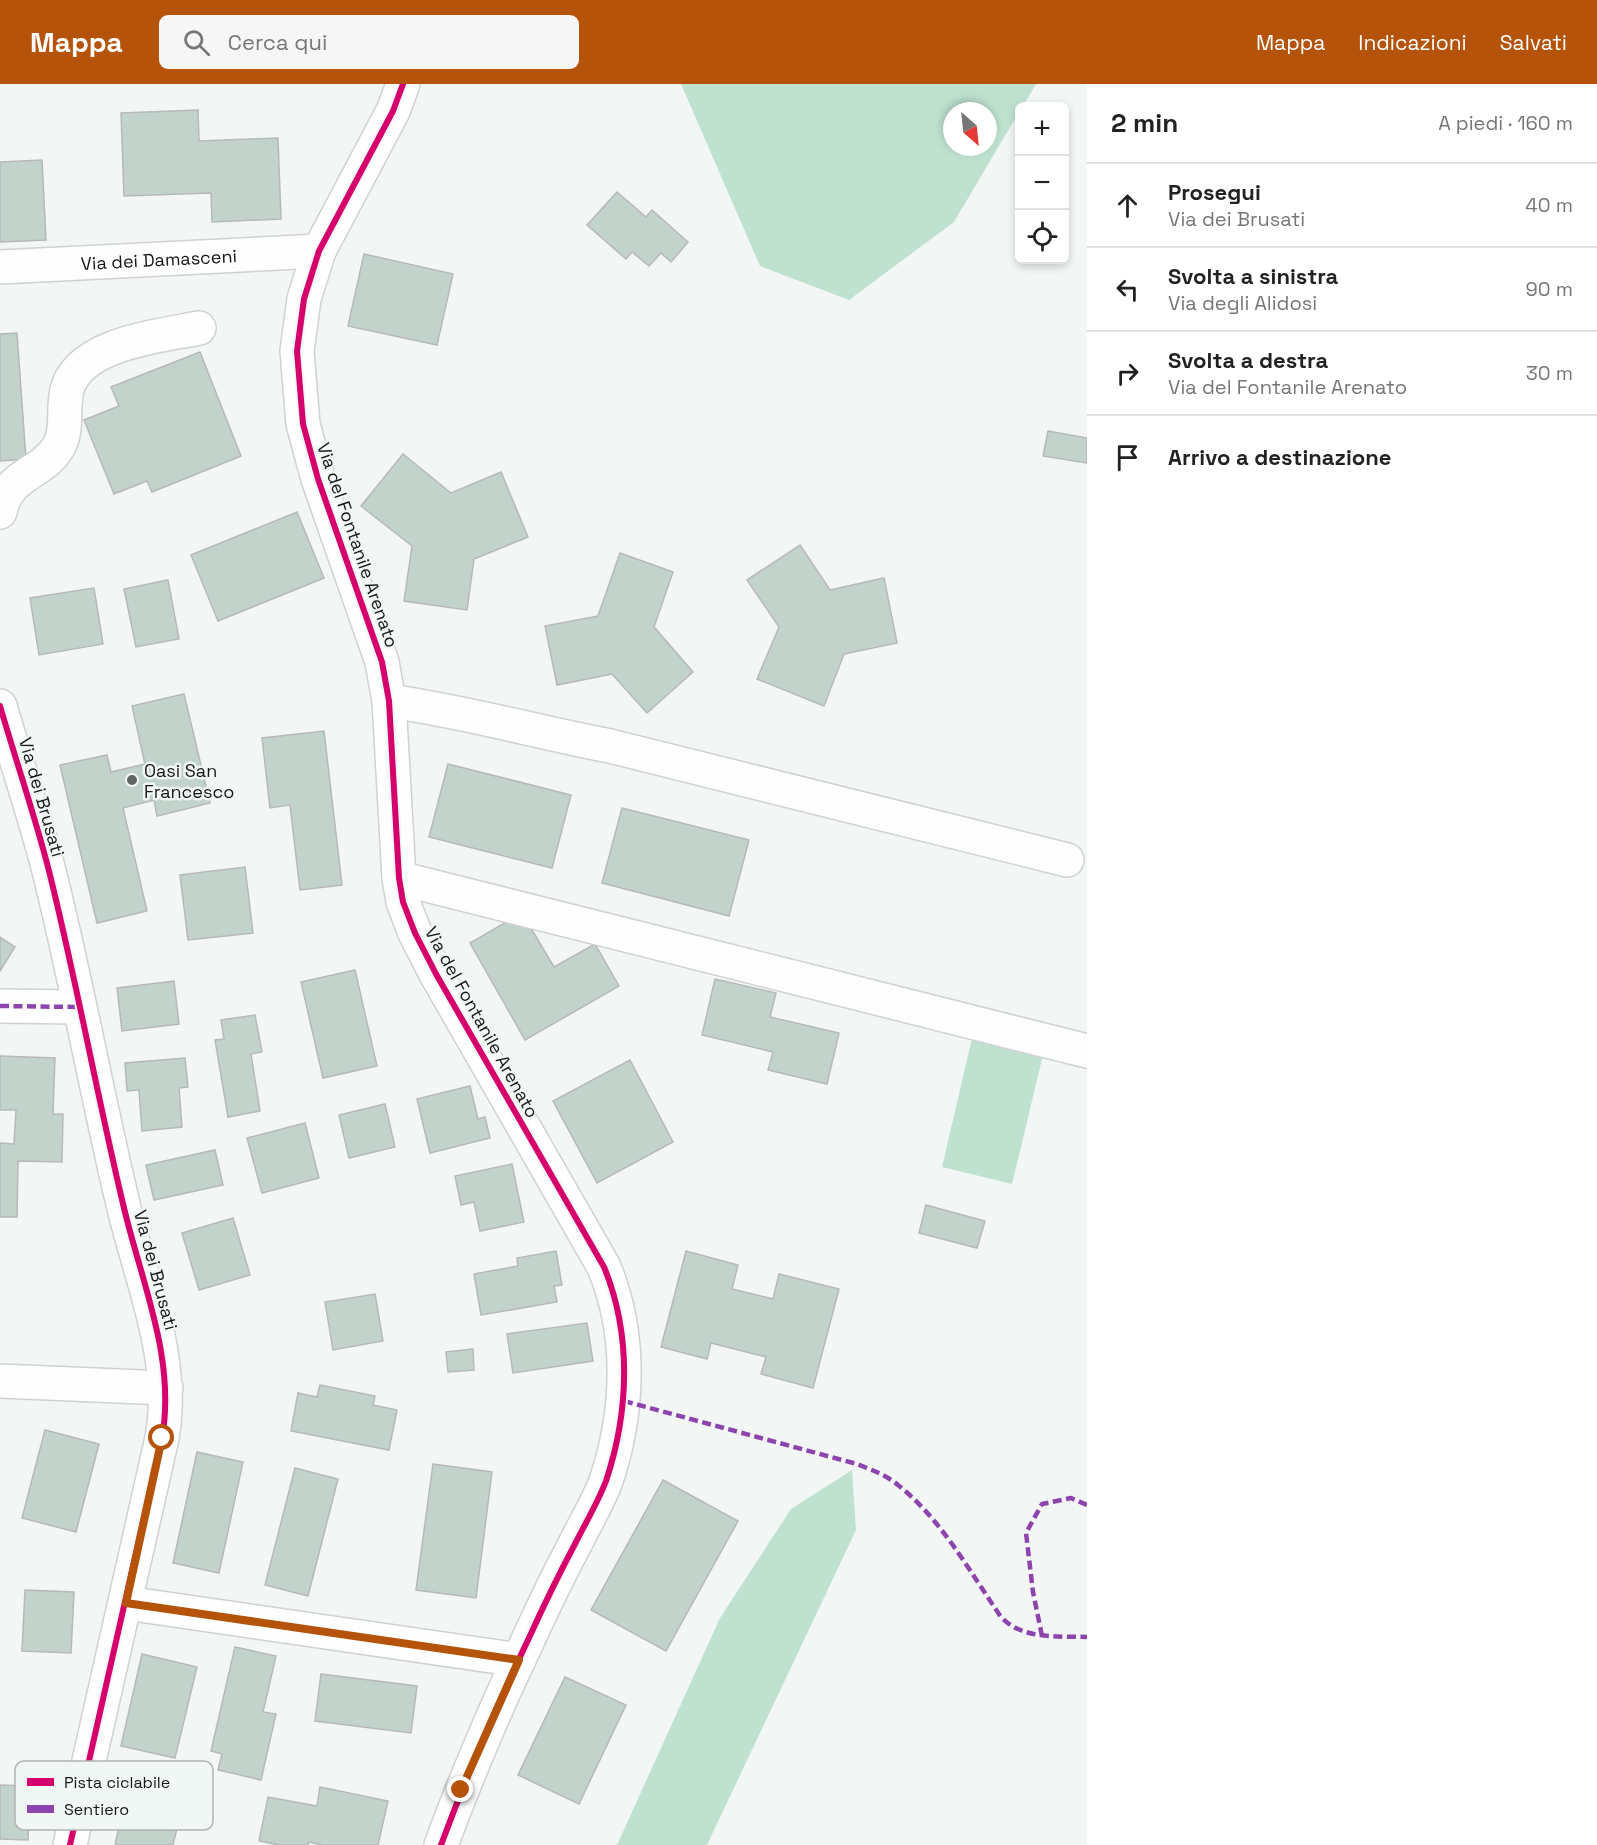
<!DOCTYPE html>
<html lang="it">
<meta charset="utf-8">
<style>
:root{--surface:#fff;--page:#f6f6f6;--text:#222;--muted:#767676;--line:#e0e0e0;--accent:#b45309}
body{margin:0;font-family:"Space Grotesk",sans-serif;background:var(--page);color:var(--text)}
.controls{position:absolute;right:18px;top:18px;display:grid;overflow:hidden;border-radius:9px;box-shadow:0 3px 9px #0003}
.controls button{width:54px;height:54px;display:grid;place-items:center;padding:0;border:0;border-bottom:2px solid var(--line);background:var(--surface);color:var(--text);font:30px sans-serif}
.compass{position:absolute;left:943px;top:18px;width:54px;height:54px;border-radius:50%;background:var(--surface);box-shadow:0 3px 9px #0003;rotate:153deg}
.stop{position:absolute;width:18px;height:18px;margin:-14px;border:4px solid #b45309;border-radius:50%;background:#fff}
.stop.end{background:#b45309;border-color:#fff;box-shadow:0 2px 6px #0008}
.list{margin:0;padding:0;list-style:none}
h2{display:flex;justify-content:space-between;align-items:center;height:78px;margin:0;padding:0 24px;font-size:26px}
h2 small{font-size:20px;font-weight:400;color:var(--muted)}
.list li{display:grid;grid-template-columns:39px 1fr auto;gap:18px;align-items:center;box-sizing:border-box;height:84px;padding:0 24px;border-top:2px solid var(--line)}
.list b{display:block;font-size:22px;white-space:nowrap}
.list p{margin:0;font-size:20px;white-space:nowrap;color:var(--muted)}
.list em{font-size:20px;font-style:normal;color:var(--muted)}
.icon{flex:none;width:33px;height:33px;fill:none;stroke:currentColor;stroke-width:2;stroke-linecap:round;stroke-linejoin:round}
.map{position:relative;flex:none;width:1087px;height:1761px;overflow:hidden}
header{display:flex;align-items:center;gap:36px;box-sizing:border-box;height:84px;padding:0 30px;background:var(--accent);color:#fff}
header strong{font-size:28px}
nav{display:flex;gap:33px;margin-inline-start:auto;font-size:21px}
.search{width:420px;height:54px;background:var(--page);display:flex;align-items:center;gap:15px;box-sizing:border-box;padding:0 21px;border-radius:9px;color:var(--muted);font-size:22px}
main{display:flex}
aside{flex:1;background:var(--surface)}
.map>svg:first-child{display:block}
</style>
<header>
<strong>Mappa</strong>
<div class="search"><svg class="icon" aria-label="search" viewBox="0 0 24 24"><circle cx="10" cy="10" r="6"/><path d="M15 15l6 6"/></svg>Cerca qui</div>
<nav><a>Mappa</a><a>Indicazioni</a><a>Salvati</a></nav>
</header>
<main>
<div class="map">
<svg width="1087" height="1761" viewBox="0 0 1087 1761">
<rect width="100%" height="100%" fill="#f2f6f4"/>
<!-- green -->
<g fill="#bfe2d0" fill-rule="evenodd">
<path d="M681,0H1036L1023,22H1020L1019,28L954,138L849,216L760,182ZM952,27H988V63H952Z"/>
<polygon points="973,950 1044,967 1012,1100 942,1083"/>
<polygon points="852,1386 856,1446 707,1761 617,1761 720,1534 791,1425"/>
</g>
<!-- building -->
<g fill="#c1d3ca" stroke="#b7b9b8" stroke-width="1.5">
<polygon points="198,26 199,57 278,54 281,135 212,138 211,109 124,112 121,29"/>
<polygon points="42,76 46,156 0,158 0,78"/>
<polygon points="617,108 646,133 652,126 688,158 671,178 661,169 649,182 632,168 626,175 587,141"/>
<polygon points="364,170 453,190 437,261 348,242"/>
<polygon points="17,249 26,375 0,377 0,250"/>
<polygon points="200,268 241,372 152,408 147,397 114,410 84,336 119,322 111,303"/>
<polygon points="1048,347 1087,354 1087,379 1043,372"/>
<polygon points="403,370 451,409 501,388 528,453 474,475 467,526 404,517 412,462 361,422"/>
<polygon points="297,428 324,494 218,537 191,471"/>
<polygon points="800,461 830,506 884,494 897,559 844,570 824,622 757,595 779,543 747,496"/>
<polygon points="620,469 673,488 654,543 693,588 647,629 612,590 557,601 545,542 598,532"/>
<polygon points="168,496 179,555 136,563 124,505"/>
<polygon points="94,504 103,560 39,571 30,514"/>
<polygon points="184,610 210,719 157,732 154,716 123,724 147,827 97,839 60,681 107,671 111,688 145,680 132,622"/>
<polygon points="324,647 342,801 300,806 290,721 270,724 262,654"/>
<polygon points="448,680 571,711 552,784 429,753"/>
<polygon points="622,724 749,756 729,832 602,799"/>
<polygon points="245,783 253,849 188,856 180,791"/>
<polygon points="522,829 554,883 595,860 619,902 525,956 470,859"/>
<polygon points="0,853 15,863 0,887"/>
<polygon points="355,886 377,982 323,994 301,898"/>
<polygon points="715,895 776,909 770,933 839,949 827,1000 768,986 773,968 702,951"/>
<polygon points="174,897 179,940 122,947 117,904"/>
<polygon points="255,931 262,968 251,970 260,1027 228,1033 215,956 224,955 221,936"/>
<polygon points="0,972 55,974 53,1030 63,1030 62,1078 18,1077 17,1133 0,1133 0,1059 14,1060 16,1026 0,1026"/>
<polygon points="185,974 188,1003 179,1004 182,1043 142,1047 139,1006 127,1007 125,979"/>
<polygon points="630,976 673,1058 597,1099 553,1017"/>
<polygon points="470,1002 478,1035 485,1033 490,1054 430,1069 417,1015"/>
<polygon points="385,1020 395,1063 349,1074 339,1031"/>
<polygon points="305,1039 319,1094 262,1109 247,1054"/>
<polygon points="215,1066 223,1101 154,1116 146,1081"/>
<polygon points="512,1080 524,1138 480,1147 474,1118 461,1121 455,1092"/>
<polygon points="926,1121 985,1137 977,1164 919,1149"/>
<polygon points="233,1134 250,1191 199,1206 182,1149"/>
<polygon points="556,1167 562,1201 554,1202 557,1218 481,1231 474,1190 518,1182 517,1174"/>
<polygon points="686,1167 738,1181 732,1205 773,1215 779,1190 839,1205 813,1304 761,1290 766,1273 711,1259 707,1275 661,1263"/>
<polygon points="375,1210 383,1257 333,1266 325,1218"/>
<polygon points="587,1239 593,1277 513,1289 507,1250"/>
<polygon points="473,1265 474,1286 448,1288 446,1268"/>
<polygon points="320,1301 375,1312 373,1321 397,1326 389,1366 291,1347 298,1309 317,1313"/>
<polygon points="45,1346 99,1360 76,1448 22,1434"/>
<polygon points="197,1368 243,1378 219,1489 173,1479"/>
<polygon points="433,1380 492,1388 476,1514 416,1506"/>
<polygon points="295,1384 338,1395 308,1512 265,1501"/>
<polygon points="663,1396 738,1437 666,1567 591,1526"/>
<polygon points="25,1506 74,1508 71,1569 22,1567"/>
<polygon points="235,1563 276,1572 263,1628 276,1630 261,1696 218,1686 222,1670 211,1667"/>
<polygon points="142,1570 197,1583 175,1674 121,1662"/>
<polygon points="321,1590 417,1602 411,1649 315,1637"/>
<polygon points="565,1593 626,1621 579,1720 518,1691"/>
<polygon points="0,1701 30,1702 28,1756 0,1755"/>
<polygon points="320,1703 388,1717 378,1761 322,1761 309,1758 308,1761 279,1761 259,1757 268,1713 317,1722"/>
<polygon points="122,1728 178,1740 173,1761 115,1761"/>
</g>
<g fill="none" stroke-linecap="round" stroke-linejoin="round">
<!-- minor casing -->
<g stroke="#cfd2d0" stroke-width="36">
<g id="minor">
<path d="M403,0L393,27L319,167L304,215L297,267L303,340L318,395L382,578L389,617L399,794L403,818L415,849L436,890L604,1183C632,1251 629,1328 606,1397C598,1418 586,1438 576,1458C559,1490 543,1523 528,1556C496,1623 467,1691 441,1761"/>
<path id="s1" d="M0,183L319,167"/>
<path d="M0,428C8,389 39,392 57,365C69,348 62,325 67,306C79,259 160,252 199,244"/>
<path d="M389,617C463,627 536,648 610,662L1067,776"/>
<path d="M0,622C16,677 35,732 49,787C77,899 97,1012 124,1124C142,1200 176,1275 162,1354L70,1761"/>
<polyline points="399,794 1087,967"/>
<polyline points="0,922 79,923"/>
<polyline points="0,1297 166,1304"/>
<polyline points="126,1519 519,1576"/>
</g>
</g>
<!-- minor -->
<use href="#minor" stroke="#fdfefd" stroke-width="33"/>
<!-- quiet -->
<g stroke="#8e44ad" stroke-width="4.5" stroke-dasharray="9 4.5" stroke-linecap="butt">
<polyline points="0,922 79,923"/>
<path d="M624,1317L857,1380C872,1386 886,1391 898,1401C942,1436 970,1488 1001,1533C1023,1556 1057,1552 1087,1553"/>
<polyline points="1042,1552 1033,1508 1026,1449 1042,1420 1071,1414 1087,1421"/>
</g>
<!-- cycleway casing -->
<g stroke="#f1f7f4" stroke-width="10">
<g id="cycleway">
<path d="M403,0L393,27L319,167L304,215L297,267L303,340L318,395L382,578L389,617L399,794L403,818L415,849L436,890L604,1183C632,1251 629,1328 606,1397C598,1418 586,1438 576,1458C559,1490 543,1523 528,1556C496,1623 467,1691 441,1761"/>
<path d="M0,622C16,677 35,732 49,787C77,899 97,1012 124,1124C142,1200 176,1275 162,1354L70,1761"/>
</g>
</g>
<!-- cycleway -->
<use href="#cycleway" stroke="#d6006c" stroke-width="6"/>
</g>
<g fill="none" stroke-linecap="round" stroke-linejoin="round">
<!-- route -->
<polyline stroke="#b45309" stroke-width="8" points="162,1354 126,1519 519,1576 461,1706"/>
</g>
<!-- markers -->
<circle fill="#626564" stroke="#f1f7f4" stroke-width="2" cx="132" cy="696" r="6"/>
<g text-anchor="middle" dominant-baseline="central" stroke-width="5" stroke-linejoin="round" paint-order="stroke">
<!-- street labels -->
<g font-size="18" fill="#151716" stroke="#f1f7f4">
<text stroke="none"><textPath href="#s1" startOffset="159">Via dei Damasceni</textPath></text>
<text transform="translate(358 461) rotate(71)">Via del Fontanile Arenato</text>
<text transform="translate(42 713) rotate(74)">Via dei Brusati</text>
<text transform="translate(482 938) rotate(61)">Via del Fontanile Arenato</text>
<text transform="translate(156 1186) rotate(75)">Via dei Brusati</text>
</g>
<!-- poi labels -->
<g font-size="18" fill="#151716" stroke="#f1f7f4" text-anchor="start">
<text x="144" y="686">Oasi San<tspan x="144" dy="21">Francesco</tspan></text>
</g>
</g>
<!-- legend -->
<rect x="15" y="1677" width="198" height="69" rx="9" fill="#f1f7f4" stroke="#afb4b1" stroke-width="1.5"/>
<rect x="27" y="1694" width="27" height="8" fill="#d6006c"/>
<rect x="27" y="1721" width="27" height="8" fill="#8e44ad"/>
<g font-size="16" fill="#151716">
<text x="64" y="1704">Pista ciclabile</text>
<text x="64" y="1731">Sentiero</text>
</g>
</svg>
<div class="controls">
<button>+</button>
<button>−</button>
<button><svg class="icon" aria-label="locate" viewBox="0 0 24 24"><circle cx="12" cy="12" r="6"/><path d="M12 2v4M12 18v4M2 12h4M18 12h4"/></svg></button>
</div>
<svg class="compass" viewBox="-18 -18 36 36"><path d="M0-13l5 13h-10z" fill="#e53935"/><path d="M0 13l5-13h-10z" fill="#767676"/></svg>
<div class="stop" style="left:162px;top:1354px"></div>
<div class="stop end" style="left:461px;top:1706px"></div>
</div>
<aside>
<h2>2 min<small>A piedi · 160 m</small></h2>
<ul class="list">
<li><svg class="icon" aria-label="ahead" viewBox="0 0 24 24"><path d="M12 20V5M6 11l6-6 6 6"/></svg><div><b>Prosegui</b><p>Via dei Brusati</p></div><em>40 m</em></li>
<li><svg class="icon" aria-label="left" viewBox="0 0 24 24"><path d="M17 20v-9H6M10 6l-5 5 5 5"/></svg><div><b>Svolta a sinistra</b><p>Via degli Alidosi</p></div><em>90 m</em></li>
<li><svg class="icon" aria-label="right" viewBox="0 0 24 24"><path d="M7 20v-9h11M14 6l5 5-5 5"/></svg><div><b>Svolta a destra</b><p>Via del Fontanile Arenato</p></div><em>30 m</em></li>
<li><svg class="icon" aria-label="arrive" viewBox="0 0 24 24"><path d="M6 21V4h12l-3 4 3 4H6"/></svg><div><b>Arrivo a destinazione</b></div></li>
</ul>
</aside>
</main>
